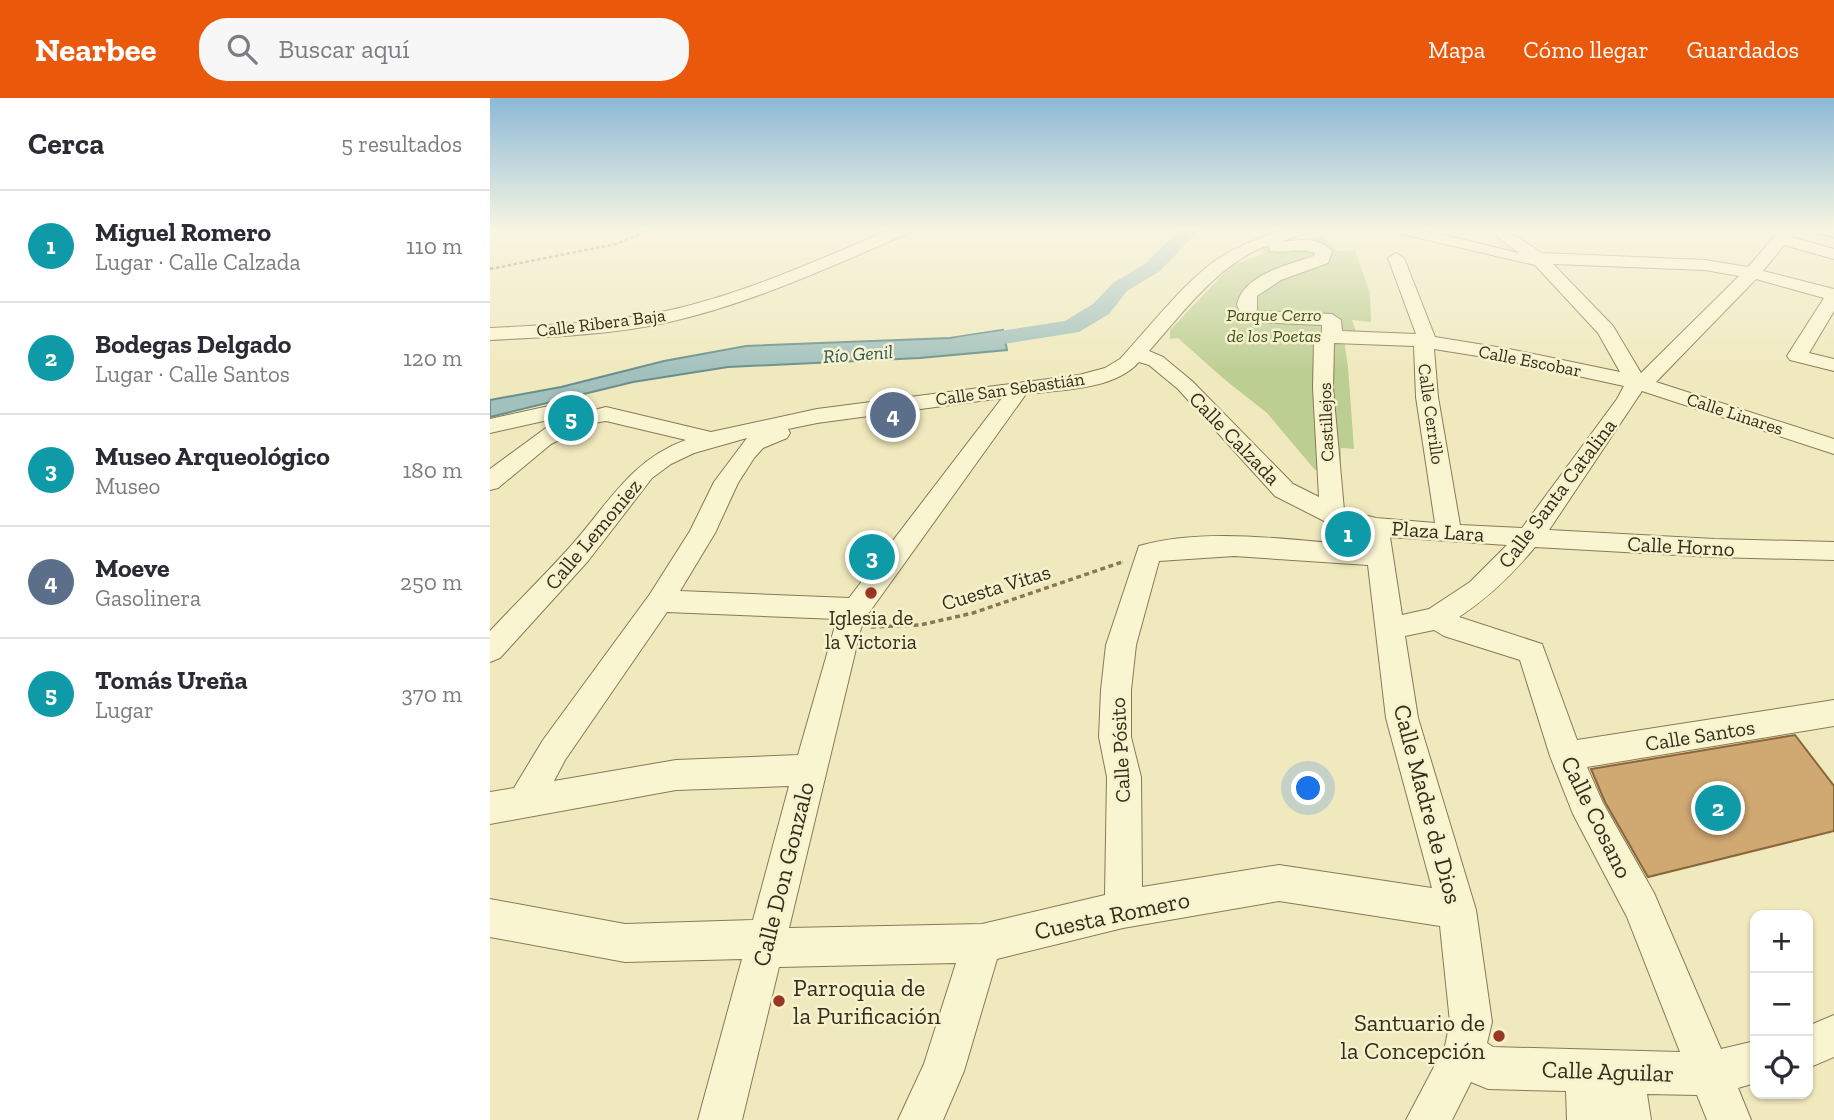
<!DOCTYPE html>
<html lang="es">
<meta charset="utf-8">
<style>
:root{--surface:#fff;--page:#f7f7f7;--text:#2b2b33;--muted:#7c7c81;--line:#e1e1e2;--accent:#ea580c}
body{margin:0;font-family:"Zilla Slab",serif;background:var(--page);color:var(--text)}
.controls{position:absolute;right:21px;bottom:21px;display:grid;overflow:hidden;border-radius:14px;box-shadow:0 2px 5px #0004}
.controls button{width:63px;height:63px;display:grid;place-items:center;padding:0;border:0;border-bottom:2px solid var(--line);background:var(--surface);color:var(--text);font:35px sans-serif}
.you{position:absolute;left:819px;top:691px;width:24px;height:24px;margin:-18px;border:5px solid #fff;border-radius:50%;background:#1a73e8;box-shadow:0 0 0 10px #1a73e833}
.badge{display:grid;place-items:center;width:46px;height:46px;border-radius:50%;background:var(--accent);color:#fff;font-size:23px;font-weight:700}
.pin{position:absolute;translate:-50% -50%;border:4px solid #fff;box-shadow:0 2px 7px #0006}
.list{margin:0;padding:0;list-style:none}
h2{display:flex;justify-content:space-between;align-items:center;height:91px;margin:0;padding:0 28px;font-size:30px}
h2 small{font-size:23px;font-weight:400;color:var(--muted)}
.list li{display:grid;grid-template-columns:46px 1fr auto;gap:21px;align-items:center;box-sizing:border-box;height:112px;padding:0 28px;border-top:2px solid var(--line)}
.list b{display:block;font-size:26px;white-space:nowrap}
.list p{margin:0;font-size:23px;white-space:nowrap;color:var(--muted)}
.list em{font-size:23px;font-style:normal;color:var(--muted)}
.icon{flex:none;width:38px;height:38px;fill:none;stroke:currentColor;stroke-width:2;stroke-linecap:round;stroke-linejoin:round}
.map{position:relative;flex:none;width:1344px;height:1022px;overflow:hidden}
header{display:flex;align-items:center;gap:42px;box-sizing:border-box;height:98px;padding:0 35px;background:var(--accent);color:#fff}
header strong{font-size:33px}
nav{display:flex;gap:38px;margin-inline-start:auto;font-size:24px}
.search{width:490px;height:63px;background:var(--page);display:flex;align-items:center;gap:18px;box-sizing:border-box;padding:0 24px;border-radius:28px;color:var(--muted);font-size:26px}
main{display:flex}
aside{flex:1;background:var(--surface)}
.map>svg:first-child{display:block}
</style>
<header>
<strong>Nearbee</strong>
<div class="search"><svg class="icon" aria-label="search" viewBox="0 0 24 24"><circle cx="10" cy="10" r="6"/><path d="M15 15l6 6"/></svg>Buscar aquí</div>
<nav><a>Mapa</a><a>Cómo llegar</a><a>Guardados</a></nav>
</header>
<main>
<aside>
<h2>Cerca<small>5 resultados</small></h2>
<ul class="list">
<li><span class="badge" style="background:#0f9aa8">1</span><div><b>Miguel Romero</b><p>Lugar · Calle Calzada</p></div><em>110 m</em></li>
<li><span class="badge" style="background:#0f9aa8">2</span><div><b>Bodegas Delgado</b><p>Lugar · Calle Santos</p></div><em>120 m</em></li>
<li><span class="badge" style="background:#0f9aa8">3</span><div><b>Museo Arqueológico</b><p>Museo</p></div><em>180 m</em></li>
<li><span class="badge" style="background:#5c6f8a">4</span><div><b>Moeve</b><p>Gasolinera</p></div><em>250 m</em></li>
<li><span class="badge" style="background:#0f9aa8">5</span><div><b>Tomás Ureña</b><p>Lugar</p></div><em>370 m</em></li>
</ul>
</aside>
<div class="map">
<svg width="1344" height="1022" viewBox="0 0 1344 1022">
<rect width="100%" height="100%" fill="#f0e9be"/>
<!-- green -->
<polygon fill="#bdce92" points="834,138 847,153 865,152 880,195 881,224 862,222 869,243 854,242 858,269 864,351 851,350 851,365 841,364 831,372 825,372 777,315 734,281 688,240 680,241 680,232 741,168 776,154 771,150 788,144"/>
<!-- water -->
<polygon fill="#a2c1bd" stroke="#698f8c" stroke-width="2" points="513,232 517,252 430,260 238,269 143,284 0,319 0,302 71,289 174,263 256,248 460,240"/>
<g fill="none" stroke-linecap="round" stroke-linejoin="round">
<!-- river -->
<polygon fill="#a2c1bd" fill-rule="evenodd" points="690,131 710,131 670,173 637,193 619,216 589,234 470,253 462,251 458,246 462,241 470,239 575,223 603,206 623,185 656,165"/>
</g>
<!-- building -->
<polygon fill="#d0a872" stroke="#89673b" stroke-width="2" points="1305,637 1344,688 1344,733 1158,779 1115,704 1101,671"/>
<g fill="none" stroke-linecap="round" stroke-linejoin="round">
<!-- minor casing -->
<g stroke="#887956" stroke-width="2">
<g id="minor">
<path d="M402,131H423L421,134C340,169 261,206 175,225C118,237 59,239 0,242V230C59,227 118,225 176,213C254,196 328,162 402,131Z"/>
<path d="M797,131H820L818,134L790,144C809,142 828,138 842,153L838,165L791,182L767,198V213L842,216L851,222L852,233L926,236L898,160L906,155L914,160L945,239L1019,251L1130,274L1108,235L1045,167L903,134L901,131H928L1029,155L997,131H1015L1052,155L1215,162L1258,169L1291,131H1307L1301,139L1344,151V161L1294,147L1273,173L1344,191V213L1319,255L1344,261V273L1300,262L1297,258L1334,200L1266,181L1166,284L1344,341V356L1152,293L1059,432L1224,441L1344,444V462L1224,459L1045,449C1022,477 999,499 969,519L1052,546L1087,642L1344,602V628L1097,669L1113,705L1164,795L1231,951L1265,943V985L1248,990L1261,1022H1217L1207,997L1157,996L1161,1022H1077L1076,993L998,991L981,984L962,1022H916L955,948L960,924L950,828L789,803L633,830L507,861L474,973L453,1022H408L434,966L466,865L289,869L252,1022H208L252,861L135,864L0,839V801L135,826L263,822L299,688L186,692L0,726V694L24,690L53,642L160,496L200,433L224,384L257,340L204,355L181,366L162,380L98,463L10,560L0,564V533C26,505 53,479 79,450C117,408 140,362 196,342L116,323L104,325L61,346L8,390L0,392V371L60,327L92,315L116,309L221,334L327,311L589,277L615,270L630,261C659,230 697,180 732,158C753,146 774,138 797,131ZM779,147L780,153C796,156 810,149 825,155L824,158C798,167 753,176 747,207L753,222L760,224L832,227V235L824,242L823,290L829,399L803,386L702,283L673,259L659,253C693,215 728,165 779,147ZM1063,166L1215,172L1249,178L1151,275L1123,228ZM844,245L924,248L926,299L945,425L886,420L854,412L843,290ZM944,251L1019,263L1134,288L1127,301L1032,430L970,427L948,299ZM649,264L659,267L688,291L785,398L842,427L874,435L876,448C805,443 717,428 649,448L616,547L611,592L609,639L617,679L615,797L492,826L299,830L371,530L378,516L536,296C571,292 624,292 649,264ZM512,300L359,500L190,493L225,435L248,385L264,360L273,350L297,340L300,335L298,331L327,325ZM900,439L1017,447L980,484L939,511L912,517ZM744,458L878,467L896,620L942,790L789,767L652,789L651,679L641,639V592L646,547L669,463ZM177,514L347,521L308,657L186,662L64,683L75,662ZM944,532L954,538L1030,562L1060,658L1083,716L1137,819L1190,954L1003,949L997,945L1002,924L986,812L928,620L915,538Z"/>
<polygon points="1321,131 1344,131 1344,139 1323,134"/>
<polygon points="68,306 76,308 79,313 76,318 0,335 0,321"/>
<polygon points="1344,917 1344,959 1318,970 1318,928"/>
</g>
</g>
<!-- path-far1 -->
<g stroke="#887956" stroke-width="2.5" stroke-dasharray="3.5 2.5" stroke-linecap="butt">
<polyline points="0,171 126,146 161,131"/>
<polyline points="627,466 633,464"/>
</g>
<!-- path -->
<polyline stroke="#887956" stroke-width="3.5" stroke-dasharray="5 3.5" stroke-linecap="butt" points="381,529 430,527 483,515 632,464"/>
<!-- minor -->
<use href="#minor" fill="#faf5d1" fill-rule="evenodd"/>
</g>
<!-- sky -->
<linearGradient id="sky" x2="0" y2="1"><stop stop-color="#8cb9d7"/><stop offset="0.48" stop-color="#f8f5e2"/><stop offset="1" stop-color="#f8f5e2" stop-opacity="0"/></linearGradient>
<rect width="1344" height="274" fill="url(#sky)"/>
<!-- markers -->
<g fill="#9a3623" stroke="#f7f2ce" stroke-width="2.5">
<circle cx="381" cy="495" r="7"/>
<circle cx="289" cy="903" r="7"/>
<circle cx="1009" cy="938" r="7"/>
</g>
<g text-anchor="middle" dominant-baseline="central" stroke-width="5" stroke-linejoin="round" paint-order="stroke">
<!-- far-park labels -->
<g font-size="18" font-style="italic" fill="#3f5421" stroke="#f7f2ce">
<text x="784" y="217">Parque Cerro<tspan x="784" dy="21">de los Poetas</tspan></text>
</g>
<!-- far-street labels -->
<g font-size="18" fill="#372d1b" stroke="#f7f2ce">
<text transform="translate(111 225) rotate(-7)">Calle Ribera Baja</text>
<text transform="translate(1040 263) rotate(11)">Calle Escobar</text>
<text transform="translate(520 291) rotate(-8)">Calle San Sebastián</text>
<text transform="translate(941 316) rotate(82)">Calle Cerrillo</text>
<text transform="translate(1245 316) rotate(18)">Calle Linares</text>
<text transform="translate(836 324) rotate(-92)">Castillejos</text>
</g>
<!-- far-water labels -->
<g font-size="19" font-style="italic" fill="#2a5358" stroke="#f7f2ce">
<text transform="translate(368 256) rotate(-4)">Río Genil</text>
</g>
<!-- street labels -->
<g font-size="21" fill="#372d1b" stroke="#f7f2ce">
<text transform="translate(745 340) rotate(46)">Calle Calzada</text>
<text transform="translate(1067 395) rotate(-53)">Calle Santa Catalina</text>
<text transform="translate(948 433) rotate(4)">Plaza Lara</text>
<text transform="translate(103 436) rotate(-50)">Calle Lemoniez</text>
<text transform="translate(1191 448) rotate(3)">Calle Horno</text>
<text transform="translate(506 489) rotate(-17)">Cuesta Vitas</text>
<text transform="translate(1210 637) rotate(-9)">Calle Santos</text>
<text transform="translate(630 652) rotate(-93)">Calle Pósito</text>
</g>
<!-- poi labels -->
<g font-size="21" fill="#372d1b" stroke="#f7f2ce">
<text x="381" y="519">Iglesia de<tspan x="381" dy="24">la Victoria</tspan></text>
</g>
<!-- near-street labels -->
<g font-size="24" fill="#372d1b" stroke="#f7f2ce">
<text transform="translate(938 706) rotate(75)">Calle Madre de Dios</text>
<text transform="translate(1107 719) rotate(64)">Calle Cosano</text>
<text transform="translate(293 776) rotate(-76)">Calle Don Gonzalo</text>
<text transform="translate(622 817) rotate(-12)">Cuesta Romero</text>
<text transform="translate(1118 973) rotate(2)">Calle Aguilar</text>
</g>
<!-- near-poi labels -->
<g font-size="24" fill="#372d1b" stroke="#f7f2ce" text-anchor="start">
<text x="303" y="889">Parroquia de<tspan x="303" dy="28">la Purificación</tspan></text>
<text x="995" y="924" text-anchor="end">Santuario de<tspan x="995" dy="28">la Concepción</tspan></text>
</g>
</g>
</svg>
<div class="controls">
<button>+</button>
<button>−</button>
<button><svg class="icon" aria-label="locate" viewBox="0 0 24 24"><circle cx="12" cy="12" r="6"/><path d="M12 2v4M12 18v4M2 12h4M18 12h4"/></svg></button>
</div>
<div class="you"></div>
<div class="pin badge" style="left:858px;top:436px;background:#0f9aa8">1</div>
<div class="pin badge" style="left:1228px;top:710px;background:#0f9aa8">2</div>
<div class="pin badge" style="left:382px;top:459px;background:#0f9aa8">3</div>
<div class="pin badge" style="left:403px;top:317px;background:#5c6f8a">4</div>
<div class="pin badge" style="left:81px;top:320px;background:#0f9aa8">5</div>
</div>
</main>
